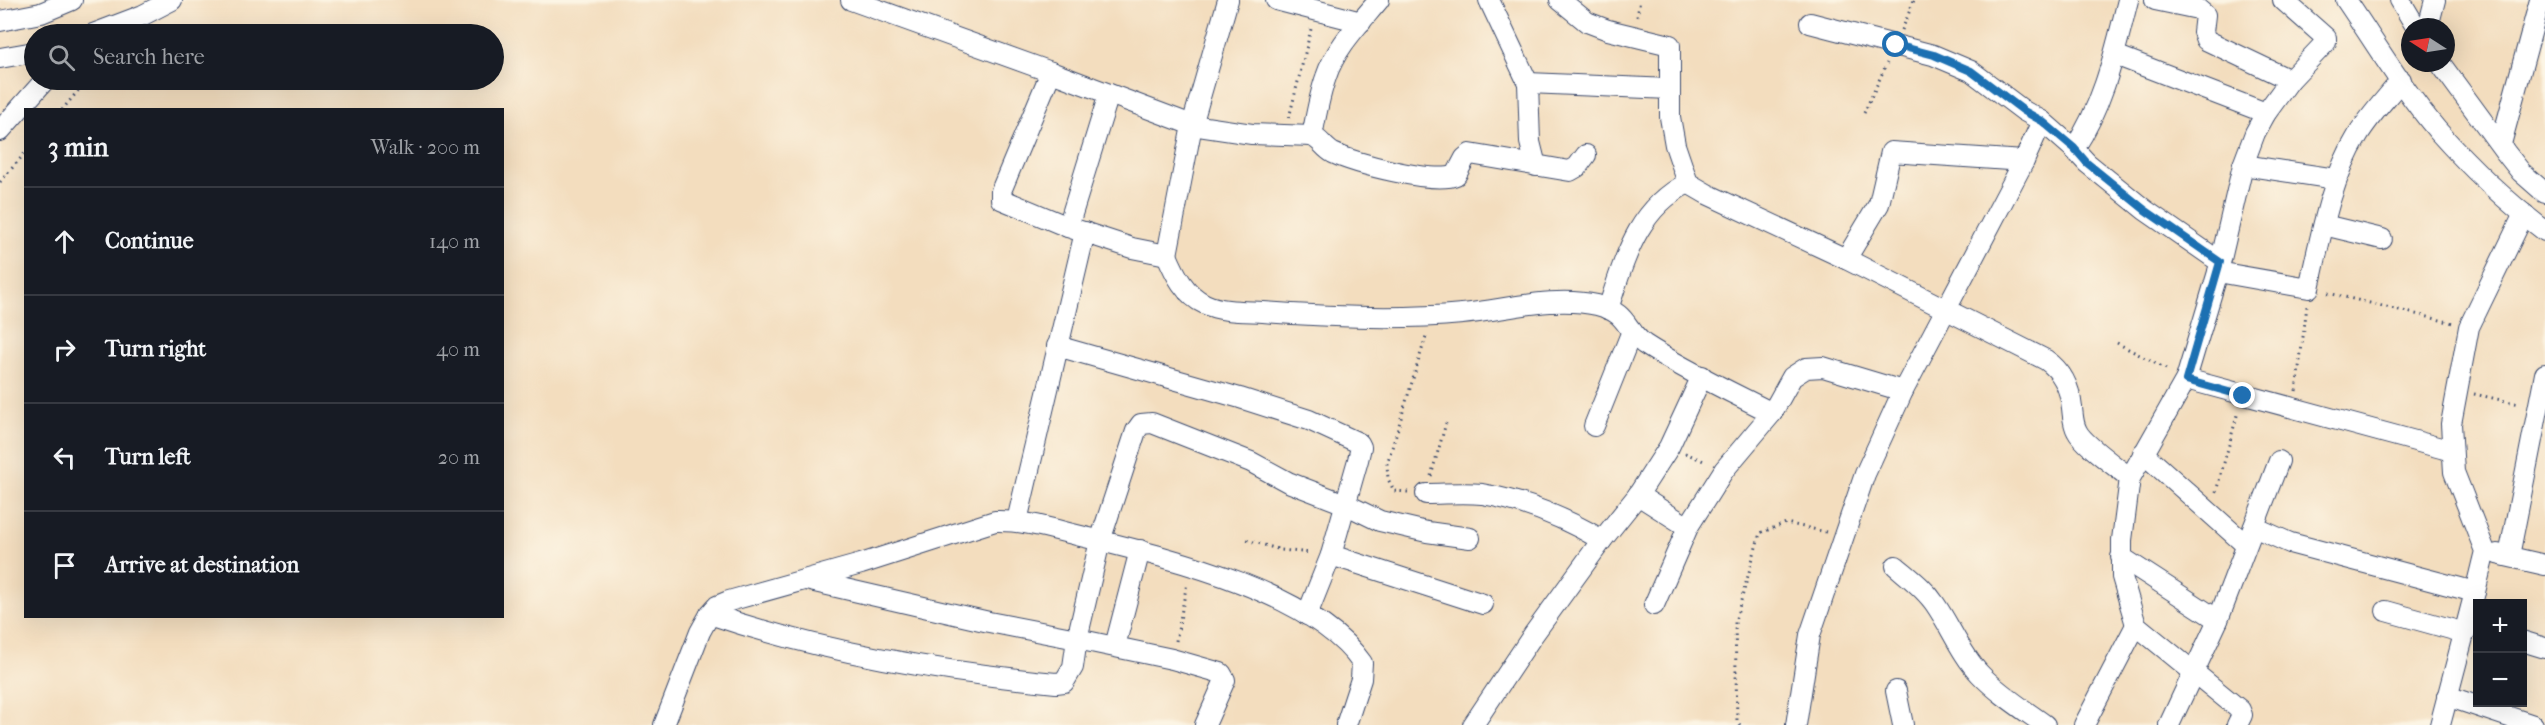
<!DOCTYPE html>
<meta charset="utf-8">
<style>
:root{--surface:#171b24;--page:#20242c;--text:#f1f3f6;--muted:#9ea1a6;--line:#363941}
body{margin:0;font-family:"IM FELL French Canon",serif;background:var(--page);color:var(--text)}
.controls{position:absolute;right:18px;bottom:18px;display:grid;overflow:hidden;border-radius:0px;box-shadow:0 6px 24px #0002}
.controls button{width:54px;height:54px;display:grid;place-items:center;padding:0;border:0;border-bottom:2px solid var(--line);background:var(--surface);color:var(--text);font:30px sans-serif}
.compass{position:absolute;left:2401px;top:18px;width:54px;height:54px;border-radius:50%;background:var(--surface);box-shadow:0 6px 24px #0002;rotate:282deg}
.stop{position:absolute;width:18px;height:18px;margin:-14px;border:4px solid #1f6fb2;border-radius:50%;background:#fff}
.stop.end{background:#1f6fb2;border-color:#fff;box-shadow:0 2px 6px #0008}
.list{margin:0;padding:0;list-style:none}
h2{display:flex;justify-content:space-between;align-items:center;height:78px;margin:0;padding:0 24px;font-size:26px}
h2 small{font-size:20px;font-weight:400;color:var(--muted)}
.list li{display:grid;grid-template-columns:39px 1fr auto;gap:18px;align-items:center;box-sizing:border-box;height:108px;padding:0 24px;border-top:2px solid var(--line)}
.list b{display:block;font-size:22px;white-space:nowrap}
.list em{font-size:20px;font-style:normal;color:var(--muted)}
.icon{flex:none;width:33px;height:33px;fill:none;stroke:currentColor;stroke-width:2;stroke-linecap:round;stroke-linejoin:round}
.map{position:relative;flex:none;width:2545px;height:725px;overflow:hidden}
.search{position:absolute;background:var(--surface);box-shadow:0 6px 24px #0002;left:24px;top:24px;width:480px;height:66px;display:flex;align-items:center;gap:15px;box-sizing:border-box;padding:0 21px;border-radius:33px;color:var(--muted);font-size:22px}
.panel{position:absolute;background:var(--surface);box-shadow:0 6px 24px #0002;left:24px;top:108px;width:480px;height:510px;border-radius:0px}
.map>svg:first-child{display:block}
</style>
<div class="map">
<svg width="2545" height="725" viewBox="0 0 2545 725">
<rect width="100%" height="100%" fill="#fcf5e5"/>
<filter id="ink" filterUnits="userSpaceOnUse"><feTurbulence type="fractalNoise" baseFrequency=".0167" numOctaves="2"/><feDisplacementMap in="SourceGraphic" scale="12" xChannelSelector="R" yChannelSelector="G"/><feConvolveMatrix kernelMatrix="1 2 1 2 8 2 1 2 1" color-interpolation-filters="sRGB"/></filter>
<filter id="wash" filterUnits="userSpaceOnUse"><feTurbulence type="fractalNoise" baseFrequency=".008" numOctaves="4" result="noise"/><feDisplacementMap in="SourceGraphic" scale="24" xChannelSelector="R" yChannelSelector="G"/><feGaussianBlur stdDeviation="1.35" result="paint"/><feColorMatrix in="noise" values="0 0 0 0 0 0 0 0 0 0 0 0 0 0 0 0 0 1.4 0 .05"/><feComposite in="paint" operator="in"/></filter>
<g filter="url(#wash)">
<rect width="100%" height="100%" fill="#f3ddbe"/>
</g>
<g filter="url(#ink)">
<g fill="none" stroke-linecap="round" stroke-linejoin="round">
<!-- street casing -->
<g stroke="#3b496c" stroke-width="22">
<g id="street">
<polyline points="851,0 1051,72"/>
<path d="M1228,0L1192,125L1252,134L1312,136C1316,117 1319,96 1326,77C1335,48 1360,23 1379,0"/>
<polyline points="1276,0 1361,22"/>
<polyline points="1489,0 1528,83 1530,142 1536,166"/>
<path d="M1560,0L1587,22L1608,30L1670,45V117L1675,145L1688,183L1707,194L1846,259L2046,360C2062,371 2070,388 2072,408C2073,416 2073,424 2077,431C2083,444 2118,468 2130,478"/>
<polyline points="2155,0 2198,9 2205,15 2203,32 2206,40 2290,80"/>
<path d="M2346,0C2376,44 2404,91 2438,131C2470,167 2507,202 2545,231"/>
<polyline points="2400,0 2416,27"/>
<polyline points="0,21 41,13 72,0"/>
<polyline points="1810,23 1933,55 1971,71 2024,111 2042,121 2074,149 2087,163 2145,210 2220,262"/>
<polyline points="2428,27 2435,0"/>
<polyline points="93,34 143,15 172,0"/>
<polyline points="2115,55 2266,113"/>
<polyline points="0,58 34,52"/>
<polyline points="2440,63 2506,153 2521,172 2545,193"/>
<polygon points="1051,72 1192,125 1167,255 1132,248 1068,227 1001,199 1001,191"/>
<polyline points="1528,83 1670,89"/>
<polyline points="0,131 45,80"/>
<path d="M1312,136C1321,140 1324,148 1333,153C1354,163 1435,185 1456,175L1465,158L1470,154L1570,171L1577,167L1586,155"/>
<polyline points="2501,144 2540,0"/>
<path d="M2074,149C2104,104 2115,51 2128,0"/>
<polyline points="2243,165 2336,179"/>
<polyline points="2324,225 2382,239"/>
<polyline points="1068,227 1109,94"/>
<path d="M1167,255C1175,274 1185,295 1205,304C1222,312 1244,311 1263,312C1328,317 1397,320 1462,314C1506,310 1553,295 1597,305C1629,313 1624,329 1644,344C1682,369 1731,392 1772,413"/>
<polyline points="1846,259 1879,204 1891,152 2024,161"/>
<path d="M2218,272L2309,288C2321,236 2330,181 2358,135C2370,115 2387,98 2401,80"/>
<path d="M1608,309C1625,258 1637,209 1688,183"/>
<polyline points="1057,346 1240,398 1309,420 1359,443 1361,447 1358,460 1331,555 1307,615"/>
<polyline points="2186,379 2452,451"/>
<polyline points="1594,426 1632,331"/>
<polyline points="2143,453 2246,545"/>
<path d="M1426,494C1444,494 1464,492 1482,494C1524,501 1565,518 1602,540"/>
<polyline points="1638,495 1688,527"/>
<polyline points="1017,521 1085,232"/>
<polyline points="2254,527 2290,543 2475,592 2440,725"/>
<polyline points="2497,554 2545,565"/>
<polyline points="1331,555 1483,604"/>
<polyline points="2509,556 2545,374"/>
<polyline points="2121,557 2218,620"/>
<path d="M1896,566C1910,578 1925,589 1935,604C1951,627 1961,654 1980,674C1999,694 2023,709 2045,725"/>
<polyline points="2475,592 2485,551 2454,472 2451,424 2469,327 2524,214"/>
<polyline points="1654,605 1688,527 1724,470 1772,413 1792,377 1806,368 1823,367 1903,391"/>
<polyline points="2386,611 2465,633"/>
<path d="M710,614L717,606L729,601L861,564L995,521C1027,520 1058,531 1089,538C1170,558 1313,592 1362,663L1361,679L1346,725"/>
<polyline points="2522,641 2545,648"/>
<polyline points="1115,646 1140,550"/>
<polyline points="1896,691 1903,725"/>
<polyline points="2447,696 2533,725"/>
<path d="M664,725L700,632L710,614C821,652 940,672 1056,683L1064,682L1073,667L1077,639L989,622L806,580"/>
<polyline points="1205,725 1225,680 1221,673 1172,659 1077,639 1100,541 1136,431 1141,424 1152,423 1251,462 1288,482 1345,504 1380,521 1427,532 1470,538"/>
<polyline points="1473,725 1533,635 1602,540 1638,495 1669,447 1702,376"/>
<polyline points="1796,725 1810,635 1865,474 1903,391 2024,161 2042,121"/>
<polyline points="2084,725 2136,625"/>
<polyline points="2169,725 2218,620 2279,461"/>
<polyline points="2237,725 2242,715 2240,710 2136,625 2122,577 2122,540 2130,478 2186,379 2218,272 2243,165 2255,133 2266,113 2290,80 2326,42 2326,38 2283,0"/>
</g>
</g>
<!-- path -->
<g stroke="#3b496c" stroke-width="3" stroke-dasharray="1.5 4.5" stroke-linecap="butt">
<polyline points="1637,17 1640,0"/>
<polyline points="1902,30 1914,0"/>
<polyline points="62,110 87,80"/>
<polyline points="1864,113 1887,63"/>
<polyline points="1289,118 1311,29"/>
<polyline points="0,182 26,152"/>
<polyline points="2328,293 2453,323"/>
<polyline points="2117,343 2168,370"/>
<polyline points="2296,391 2307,306"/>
<polyline points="2474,394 2520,404"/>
<polyline points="1685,453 1706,462"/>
<polyline points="1431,476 1446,423"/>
<polyline points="1408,492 1394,491 1388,479 1387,464 1427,333"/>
<polyline points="2216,492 2238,412"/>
<polyline points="1247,540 1281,550 1311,553"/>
<polyline points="1176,641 1187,583"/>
<polyline points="1740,725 1737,721 1735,622 1760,533 1786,523 1826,532"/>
</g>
<!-- street -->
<use href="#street" stroke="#fff" stroke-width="20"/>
</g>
</g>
<g fill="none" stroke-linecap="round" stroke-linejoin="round" filter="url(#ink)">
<!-- route -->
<polyline stroke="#1f6fb2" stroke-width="8" points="1896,45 1934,55 1971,71 2024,111 2042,121 2074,148 2087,163 2145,210 2220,262 2186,380 2243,396"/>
</g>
</svg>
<div class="controls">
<button>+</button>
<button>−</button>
</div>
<svg class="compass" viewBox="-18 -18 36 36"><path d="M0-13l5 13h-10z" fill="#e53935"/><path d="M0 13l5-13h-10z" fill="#9ea1a6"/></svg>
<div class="stop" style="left:1896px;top:45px"></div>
<div class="stop end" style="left:2243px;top:396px"></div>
<div class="search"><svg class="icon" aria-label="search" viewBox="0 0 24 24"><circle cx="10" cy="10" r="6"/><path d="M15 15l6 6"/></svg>Search here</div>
<section class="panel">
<h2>3 min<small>Walk · 200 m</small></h2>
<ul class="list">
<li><svg class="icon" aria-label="ahead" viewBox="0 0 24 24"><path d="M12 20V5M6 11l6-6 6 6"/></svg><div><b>Continue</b></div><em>140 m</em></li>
<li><svg class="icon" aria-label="right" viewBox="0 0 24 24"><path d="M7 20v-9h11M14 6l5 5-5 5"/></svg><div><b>Turn right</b></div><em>40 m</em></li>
<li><svg class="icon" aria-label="left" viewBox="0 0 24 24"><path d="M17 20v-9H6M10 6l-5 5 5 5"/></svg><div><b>Turn left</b></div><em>20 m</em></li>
<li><svg class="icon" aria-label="arrive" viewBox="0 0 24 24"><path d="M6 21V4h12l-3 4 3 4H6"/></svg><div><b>Arrive at destination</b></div></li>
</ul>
</section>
</div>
